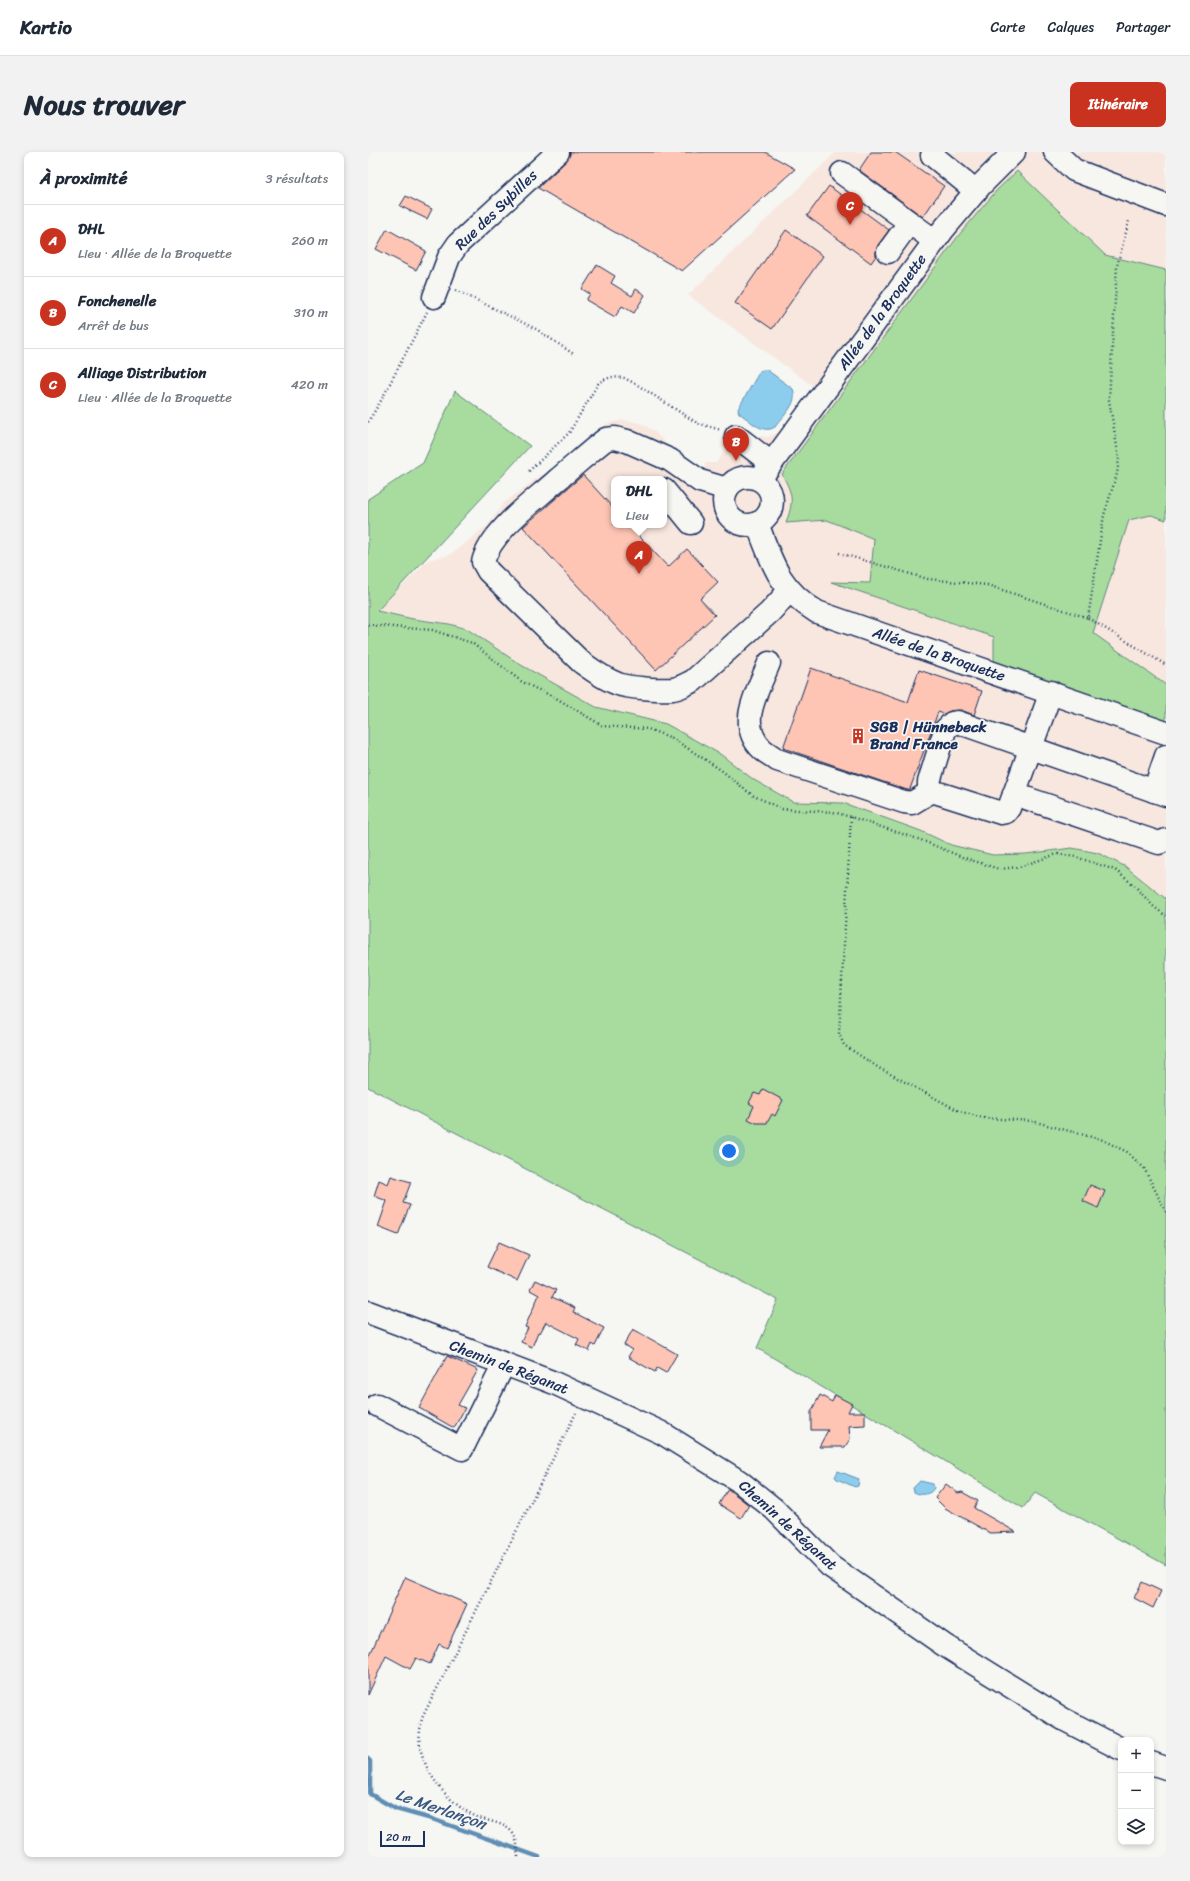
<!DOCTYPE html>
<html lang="fr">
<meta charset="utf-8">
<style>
:root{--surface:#fff;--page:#f2f2f3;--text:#1f2937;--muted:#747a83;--line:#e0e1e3;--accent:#c8321e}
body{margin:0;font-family:Sriracha,sans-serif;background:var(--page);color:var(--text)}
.controls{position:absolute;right:12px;bottom:12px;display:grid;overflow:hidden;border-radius:8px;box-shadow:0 2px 6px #0003}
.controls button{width:36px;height:36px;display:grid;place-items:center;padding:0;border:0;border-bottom:1px solid var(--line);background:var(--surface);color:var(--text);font:20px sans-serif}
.scale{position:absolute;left:12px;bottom:10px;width:45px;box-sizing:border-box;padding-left:4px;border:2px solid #1b2f5e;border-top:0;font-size:11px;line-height:14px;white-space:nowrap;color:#1b2f5e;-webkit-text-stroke:3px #f6f6f2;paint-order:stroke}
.you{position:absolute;left:361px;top:999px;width:14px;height:14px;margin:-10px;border:3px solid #fff;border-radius:50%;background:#1a73e8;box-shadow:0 0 0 6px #1a73e833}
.badge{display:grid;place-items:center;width:26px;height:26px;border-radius:50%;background:var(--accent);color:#fff;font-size:13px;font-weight:700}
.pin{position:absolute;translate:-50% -33px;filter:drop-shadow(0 1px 2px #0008)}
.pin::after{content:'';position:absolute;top:21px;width:14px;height:12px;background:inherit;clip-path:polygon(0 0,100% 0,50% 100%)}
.popup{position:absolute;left:243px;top:324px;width:56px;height:52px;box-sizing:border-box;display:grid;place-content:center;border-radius:8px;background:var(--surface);filter:drop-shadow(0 1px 3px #0005);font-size:13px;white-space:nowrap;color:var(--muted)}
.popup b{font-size:15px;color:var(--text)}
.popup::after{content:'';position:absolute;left:50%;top:100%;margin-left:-8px;border:8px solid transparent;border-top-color:var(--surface)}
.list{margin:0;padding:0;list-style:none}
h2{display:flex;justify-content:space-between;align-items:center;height:52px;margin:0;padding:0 16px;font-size:17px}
h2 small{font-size:13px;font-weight:400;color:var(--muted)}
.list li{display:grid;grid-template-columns:26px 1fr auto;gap:12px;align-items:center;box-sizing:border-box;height:72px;padding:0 16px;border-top:1px solid var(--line)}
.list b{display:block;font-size:15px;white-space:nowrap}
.list p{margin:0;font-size:13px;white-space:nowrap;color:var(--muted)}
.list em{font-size:13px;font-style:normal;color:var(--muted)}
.icon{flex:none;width:22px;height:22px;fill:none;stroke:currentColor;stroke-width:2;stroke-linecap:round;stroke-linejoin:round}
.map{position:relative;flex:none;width:798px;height:1705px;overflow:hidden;border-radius:8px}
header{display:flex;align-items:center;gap:24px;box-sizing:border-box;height:56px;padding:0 20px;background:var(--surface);border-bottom:1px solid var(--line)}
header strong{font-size:19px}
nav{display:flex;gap:22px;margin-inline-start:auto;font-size:14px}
.intro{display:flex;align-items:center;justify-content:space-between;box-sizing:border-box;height:96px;padding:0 24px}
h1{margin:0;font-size:28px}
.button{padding:10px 18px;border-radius:8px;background:var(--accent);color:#fff;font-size:14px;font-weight:700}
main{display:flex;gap:24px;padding:0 24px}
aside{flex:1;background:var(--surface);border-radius:8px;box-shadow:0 2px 6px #0003}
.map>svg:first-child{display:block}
</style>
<header>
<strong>Kartio</strong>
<nav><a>Carte</a><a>Calques</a><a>Partager</a></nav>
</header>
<div class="intro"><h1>Nous trouver</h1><a class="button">Itinéraire</a></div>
<main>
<aside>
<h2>À proximité<small>3 résultats</small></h2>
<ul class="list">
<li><span class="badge">A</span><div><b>DHL</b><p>Lieu · Allée de la Broquette</p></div><em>260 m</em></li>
<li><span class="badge">B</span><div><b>Fonchenelle</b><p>Arrêt de bus</p></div><em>310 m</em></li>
<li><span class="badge">C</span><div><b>Alliage Distribution</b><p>Lieu · Allée de la Broquette</p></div><em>420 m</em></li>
</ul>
</aside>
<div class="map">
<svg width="798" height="1705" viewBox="0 0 798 1705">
<rect width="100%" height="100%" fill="#f6f6f2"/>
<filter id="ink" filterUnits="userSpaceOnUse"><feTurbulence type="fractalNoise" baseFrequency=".025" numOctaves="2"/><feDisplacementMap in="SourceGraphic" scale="8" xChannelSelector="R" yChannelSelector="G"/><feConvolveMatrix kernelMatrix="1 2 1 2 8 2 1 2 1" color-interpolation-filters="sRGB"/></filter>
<g filter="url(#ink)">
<!-- built -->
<path fill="#f8e7df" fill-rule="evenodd" d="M468,0H798V747L758,715L658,702L625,703L583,693L553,679L475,651L425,650L386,628L352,602L298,572L228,555L153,513L99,477L81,472L45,467L9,459L60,408L82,403L121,372L136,351L173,323H179L229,277L241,271L256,268L272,271L286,279L314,308L337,320V311H348L374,276L388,284L400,285L411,280L445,234L320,143ZM246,327H296V373H246Z"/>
<!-- green -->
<g fill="#a8dc9e" stroke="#62867e">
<path d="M649,19L737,103L798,118V368L783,363L761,368L725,481L798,533V571L626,509V485L463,430L502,431L506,387L459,368L418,371C426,348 425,343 414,322L591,83L629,38Z"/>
<polygon points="87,239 162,294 9,459 45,467 81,472 99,477 153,513 228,555 298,572 352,602 386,628 425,650 475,651 553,679 583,693 625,703 658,702 704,696 730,701 758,715 798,747 798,1413 667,1341 655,1356 389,1196 410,1148 0,935 0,347 55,311"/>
</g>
<!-- water -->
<g fill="#8ccded" stroke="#5f8eb4">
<path d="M395,218H399L425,237C431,251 415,264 407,275C394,283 382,268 371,261L370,257L392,219Z"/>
<polygon points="470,1319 491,1327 490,1334 487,1335 469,1327 467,1325"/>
<path d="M552,1329L565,1332L566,1336C562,1343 553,1344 546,1340L545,1336Z"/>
</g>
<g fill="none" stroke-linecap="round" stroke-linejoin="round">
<!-- stream -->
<polyline stroke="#5f8eb4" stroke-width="4.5" points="0,1607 2,1609 2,1642 28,1657 64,1667 171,1705"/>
</g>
<!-- building -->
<g fill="#fec5b4" stroke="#1b2f5e">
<polygon points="203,0 397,0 427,17 314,119 170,36 198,9"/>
<polygon points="503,0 527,0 576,34 555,65 491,18"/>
<polygon points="461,34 521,78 510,93 508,98 508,104 503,111 439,64"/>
<polygon points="38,44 64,57 59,67 32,54"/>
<polygon points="19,77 58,99 48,118 8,97"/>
<polygon points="418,78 455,104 404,177 367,151"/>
<polygon points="229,113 247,124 243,131 264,144 268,137 277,143 266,161 254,154 247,165 218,148 222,142 214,137"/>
<polygon points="215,323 246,357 246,373 261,373 300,415 319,397 350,430 332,447 347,463 288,518 155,375"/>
<polygon points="443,516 540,550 551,518 614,539 606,563 593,558 582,559 576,562 570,560 542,637 539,638 415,596"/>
<polygon points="395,937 415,948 407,964 404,962 399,971 388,971 380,967 386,954 381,951 386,941 392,943"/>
<polygon points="23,1024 43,1030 35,1051 42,1053 30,1083 10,1075 19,1049 6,1044 11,1028 20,1032"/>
<polygon points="722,1033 737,1039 730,1056 715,1049"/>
<polygon points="131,1090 161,1103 149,1129 119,1115"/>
<polygon points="167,1128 188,1138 184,1145 207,1156 205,1160 236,1176 227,1194 224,1192 221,1199 208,1193 211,1187 178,1170 172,1181 170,1180 164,1195 153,1190 160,1176 157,1175 171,1143 162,1138"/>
<polygon points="265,1177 309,1202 298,1221 289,1216 287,1220 260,1205 264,1198 256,1193"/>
<polygon points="79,1204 110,1218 90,1253 97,1256 86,1276 51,1256"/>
<polygon points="452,1243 464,1250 467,1243 484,1252 480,1260 497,1260 497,1273 481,1274 482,1287 477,1295 451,1295 460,1278 443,1278 443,1260"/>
<polygon points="578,1332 590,1341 594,1340 610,1349 606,1356 648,1380 622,1381 577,1356 567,1346"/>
<polygon points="360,1337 381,1353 373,1366 351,1352"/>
<polygon points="37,1425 99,1452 79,1496 71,1492 62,1512 48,1506 42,1517 18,1504 0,1543 0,1507"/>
<polygon points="774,1430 793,1439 785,1456 766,1446"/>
</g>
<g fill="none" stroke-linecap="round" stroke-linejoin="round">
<!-- minor casing -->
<g stroke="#1b2f5e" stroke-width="25">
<g id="minor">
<polyline points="687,0 706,18 798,53"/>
<polyline points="564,3 608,39"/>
<polyline points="474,21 567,89"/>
<polyline points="520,100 541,71"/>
<polyline points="66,145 81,105 90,92 190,0"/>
<polyline points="368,284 403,311"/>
<circle cx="380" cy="349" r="24"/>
<polyline points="392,327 575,78 613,33 646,0"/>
<path d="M359,337L332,329L302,308L259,289L247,286L238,287C221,300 205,315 188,329C165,350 123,379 115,410L120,419L213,510C224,518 236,527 250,532C260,536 294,538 305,537C312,536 318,532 325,529L402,460L421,439"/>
<polyline points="296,338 323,371"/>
<path d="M389,371C404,411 411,437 449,460L798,581"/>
<path d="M401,511C390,539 368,572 394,597C398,601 405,604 409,608L536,650L544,651L564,639L633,661L638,660L641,656L683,540"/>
<polyline points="564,639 561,636 561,630 577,578 584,571 589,570 798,643"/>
<polyline points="786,639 798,604"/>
<polyline points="646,642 791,691 798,688"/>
<polyline points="0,1160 184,1230 294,1281 371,1329 406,1357 462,1414 576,1493 695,1567 753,1597"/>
<polyline points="9,1253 94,1297 136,1212"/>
<polyline points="783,1611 798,1616"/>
</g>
</g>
<!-- path -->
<g stroke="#1b2f5e" stroke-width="2.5" stroke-dasharray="1 3" stroke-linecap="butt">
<polyline points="88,138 168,177 207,203"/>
<polyline points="0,270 14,247 59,160"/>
<polyline points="161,319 201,281 231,230 243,225 256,226 268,232 329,271 353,278"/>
<polyline points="471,401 560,427 619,433 720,466 736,363 749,322 751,306 741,248 749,114 761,69"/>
<polyline points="720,466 798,513"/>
<polyline points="0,473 64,478 104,491 154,530 188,546 235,574 280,577 304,586 353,618 384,643 414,657 465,660 483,665 553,688 594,705 631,717 651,715 689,702 708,705 747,718 767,734 785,754 798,764"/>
<polyline points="483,665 471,882 476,893 511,916 591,959 615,966 664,969 735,988 759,1000 776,1016 798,1060"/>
<path d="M150,1705C149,1695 150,1687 143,1679C133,1669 119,1670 107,1664C82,1652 60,1626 53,1599C50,1588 52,1577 54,1566L208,1261"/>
</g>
<!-- minor -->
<use href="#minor" stroke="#f6f6f2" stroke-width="22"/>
</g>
</g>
<!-- icons -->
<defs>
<g id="building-bare" transform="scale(1.2)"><path d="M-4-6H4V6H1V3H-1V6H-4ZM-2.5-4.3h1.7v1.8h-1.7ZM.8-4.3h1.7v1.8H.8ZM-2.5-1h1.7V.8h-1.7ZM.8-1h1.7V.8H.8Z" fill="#c8321e" stroke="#f6f6f2" stroke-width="2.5" paint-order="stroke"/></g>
</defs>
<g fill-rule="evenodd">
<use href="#building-bare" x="490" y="584"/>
</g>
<g text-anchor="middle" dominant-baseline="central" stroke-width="3.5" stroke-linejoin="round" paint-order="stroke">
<!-- street labels -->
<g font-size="15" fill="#1b2f5e" stroke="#f6f6f2">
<text transform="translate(128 58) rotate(-44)">Rue des Sybilles</text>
<text transform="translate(514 160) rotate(-54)">Allée de la Broquette</text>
<text transform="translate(571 502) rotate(19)">Allée de la Broquette</text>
<text transform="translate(141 1215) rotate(21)">Chemin de Réganat</text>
<text transform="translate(420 1373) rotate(42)">Chemin de Réganat</text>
</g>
<!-- poi labels -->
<g font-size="15" font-weight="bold" fill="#1b2f5e" stroke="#f6f6f2" text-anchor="start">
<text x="502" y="575">SGB | Hünnebeck<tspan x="502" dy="17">Brand France</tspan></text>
</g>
<!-- water labels -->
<g font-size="16" font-style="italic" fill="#375682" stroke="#f6f6f2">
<text transform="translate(73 1657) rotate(19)">Le Merlançon</text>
</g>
</g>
</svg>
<div class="controls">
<button>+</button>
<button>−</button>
<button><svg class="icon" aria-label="layers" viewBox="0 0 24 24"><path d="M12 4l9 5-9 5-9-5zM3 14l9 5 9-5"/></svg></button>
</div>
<div class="scale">20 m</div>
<div class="you"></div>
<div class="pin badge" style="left:271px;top:422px">A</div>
<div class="popup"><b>DHL</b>Lieu</div>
<div class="pin badge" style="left:368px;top:309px">B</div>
<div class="pin badge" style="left:482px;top:73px">C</div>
</div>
</main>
